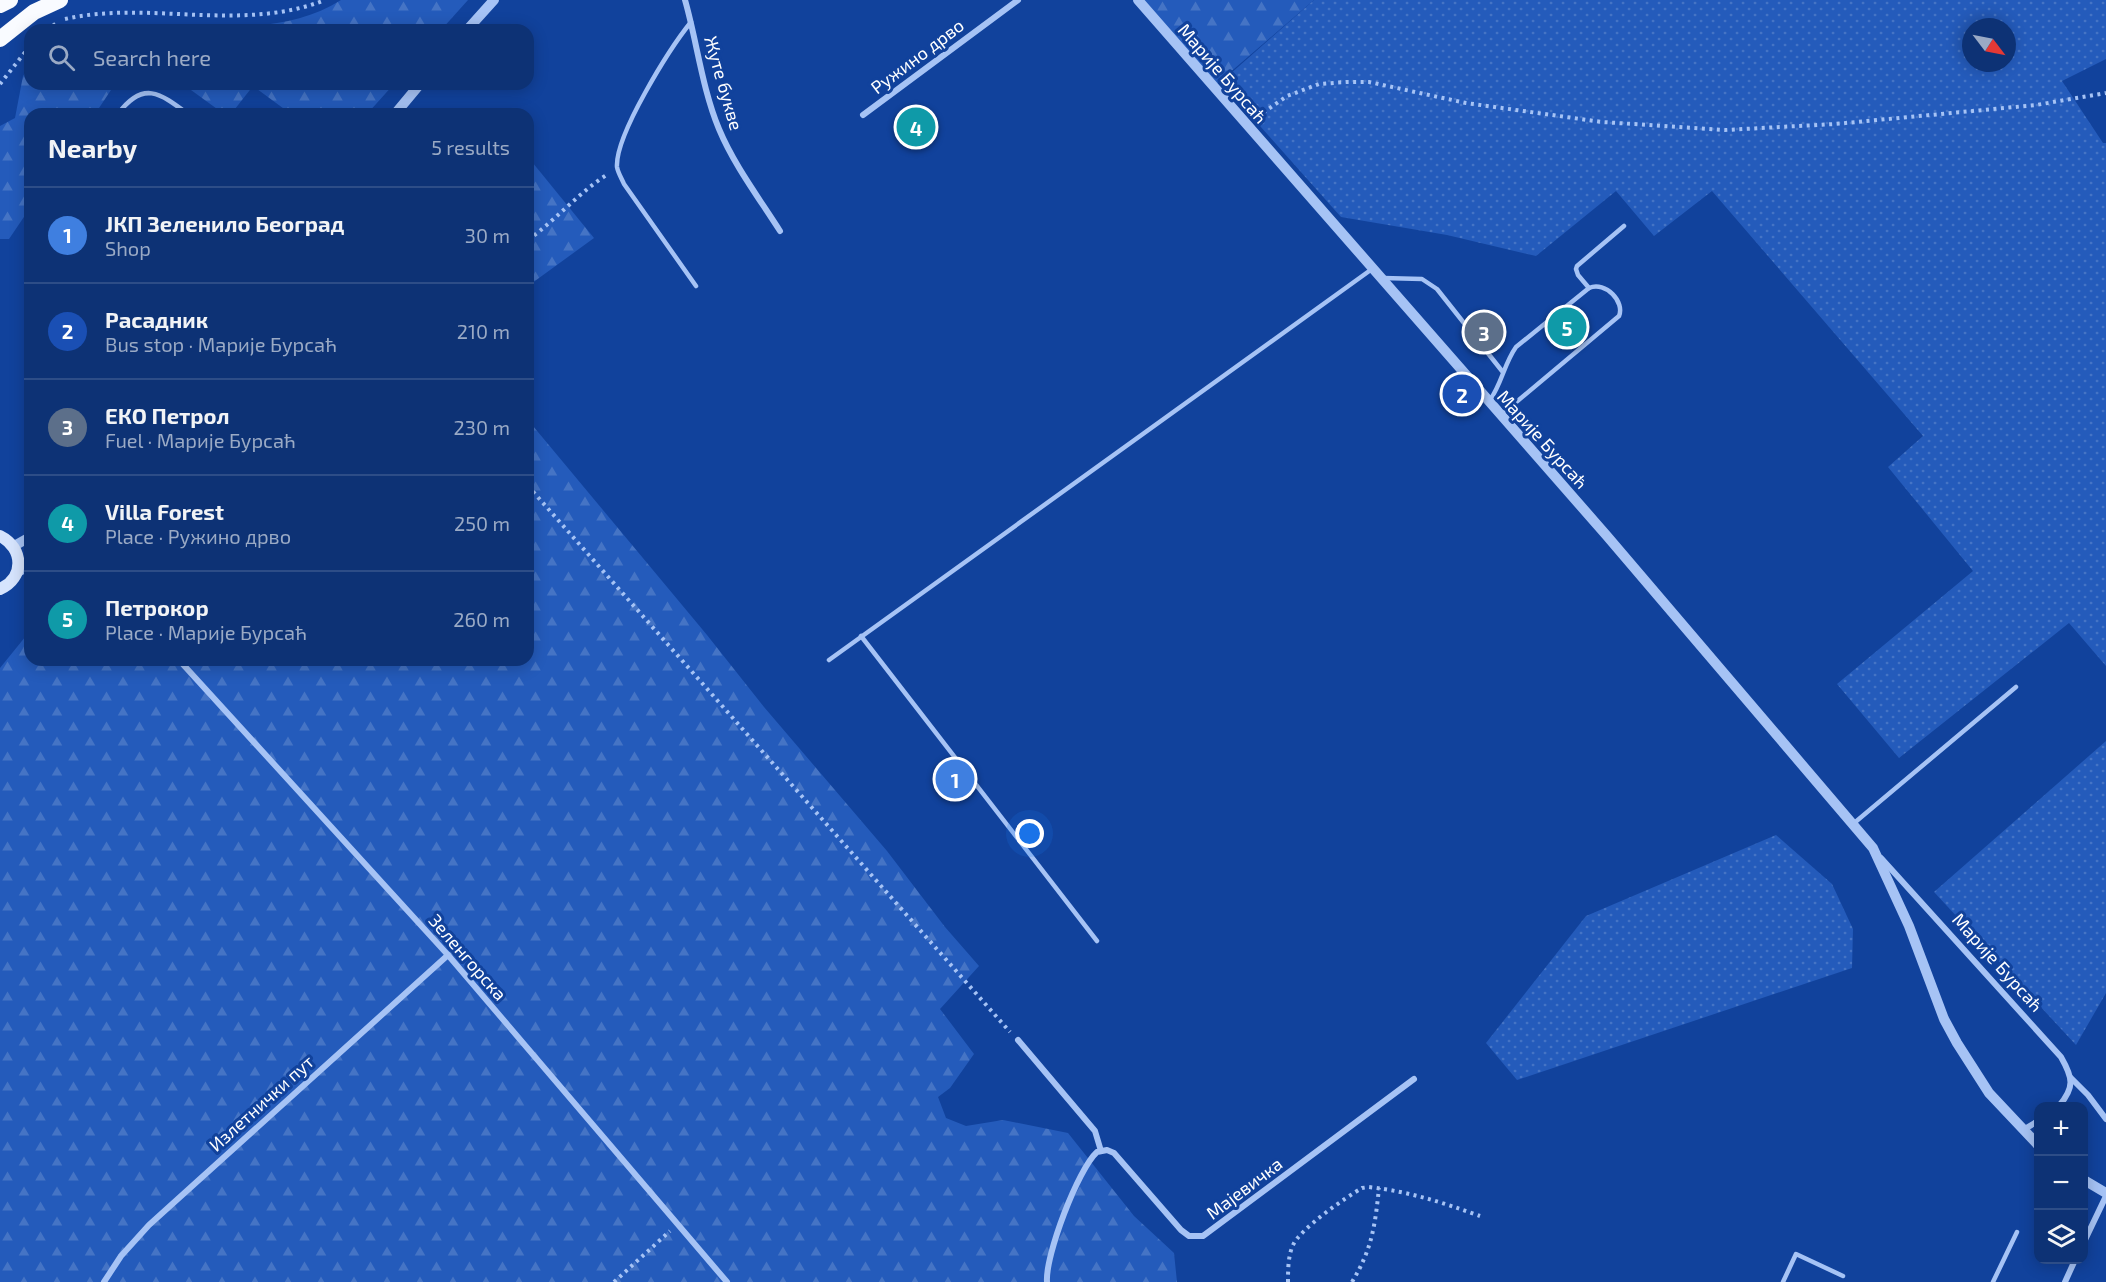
<!DOCTYPE html>
<meta charset="utf-8">
<style>
:root{--surface:#0d3275;--page:#1b3e7d;--text:#f1f3f6;--muted:#9aaac5;--line:#2d4d87;--accent:#e69b98}
body{margin:0;font-family:"Exo 2",sans-serif;background:var(--page);color:var(--text)}
.controls{position:absolute;right:18px;bottom:18px;display:grid;overflow:hidden;border-radius:12px;box-shadow:0 3px 15px #0003}
.controls button{width:54px;height:54px;display:grid;place-items:center;padding:0;border:0;border-bottom:2px solid var(--line);background:var(--surface);color:var(--text);font:30px sans-serif}
.compass{position:absolute;left:1962px;top:18px;width:54px;height:54px;border-radius:50%;background:var(--surface);box-shadow:0 3px 15px #0003;rotate:122deg}
.you{position:absolute;left:1030px;top:834px;width:21px;height:21px;margin:-15px;border:4px solid #fff;border-radius:50%;background:#1a73e8;box-shadow:0 0 0 9px #1a73e833}
.badge{display:grid;place-items:center;width:39px;height:39px;border-radius:50%;background:var(--accent);color:#fff;font-size:20px;font-weight:700}
.pin{position:absolute;translate:-50% -50%;border:3px solid #fff;box-shadow:0 2px 6px #0006}
.list{margin:0;padding:0;list-style:none}
h2{display:flex;justify-content:space-between;align-items:center;height:78px;margin:0;padding:0 24px;font-size:26px}
h2 small{font-size:20px;font-weight:400;color:var(--muted)}
.list li{display:grid;grid-template-columns:39px 1fr auto;gap:18px;align-items:center;box-sizing:border-box;height:96px;padding:0 24px;border-top:2px solid var(--line)}
.list b{display:block;font-size:22px;white-space:nowrap}
.list p{margin:0;font-size:20px;white-space:nowrap;color:var(--muted)}
.list em{font-size:20px;font-style:normal;color:var(--muted)}
.icon{flex:none;width:33px;height:33px;fill:none;stroke:currentColor;stroke-width:2;stroke-linecap:round;stroke-linejoin:round}
.map{position:relative;flex:none;width:2106px;height:1282px;overflow:hidden}
.search{position:absolute;background:var(--surface);box-shadow:0 3px 15px #0003;left:24px;top:24px;width:510px;height:66px;display:flex;align-items:center;gap:15px;box-sizing:border-box;padding:0 21px;border-radius:18px;color:var(--muted);font-size:22px}
.panel{position:absolute;background:var(--surface);box-shadow:0 3px 15px #0003;left:24px;top:108px;width:510px;height:558px;border-radius:18px}
.map>svg:first-child{display:block}
</style>
<div class="map">
<svg width="2106" height="1282" viewBox="0 0 2106 1282">
<defs>
<pattern id="grass-dots" width="8" height="8" patternUnits="userSpaceOnUse" patternTransform="scale(1.5)"><rect width="8" height="8" fill="#245bbb"/><path d="M2 2h.1M6 6h.1" fill="none" stroke="#4574c5" stroke-width="1.8" stroke-linecap="round"/></pattern>
<pattern id="forest-firs" width="22" height="20" patternUnits="userSpaceOnUse" patternTransform="scale(1.5)"><rect width="22" height="20" fill="#245bbb"/><path d="M5 1l3.5 6h-7zM16 11l3.5 6h-7z" fill="#4574c5"/></pattern>
</defs>
<rect width="100%" height="100%" fill="#11429c"/>
<!-- grass -->
<g fill="url(#grass-dots)" fill-rule="evenodd">
<path d="M1314,0H2106V59L2062,81L2103,143H2106V666L2069,623L1899,758L1837,684L1973,571L1888,467L1923,436L1712,191L1654,236L1616,191L1536,256L1447,235L1341,217L1221,82ZM1971,27H2007V63H1971Z"/>
<polygon points="2106,741 2106,993 2076,1045 1934,892"/>
<polygon points="1776,835 1832,884 1853,929 1852,968 1517,1080 1486,1043 1586,916"/>
</g>
<!-- forest -->
<g fill="url(#forest-firs)">
<path d="M341,0H468L441,30H67L69,28C104,28 140,28 175,28C230,27 293,31 341,0Z"/>
<polygon points="1137,0 1314,0 1213,87"/>
<polygon points="30,66 30,84 139,84 111,90 95,114 30,114 30,208 9,239 0,239 0,126 15,118 23,76"/>
<polygon points="178,84 394,84 367,114 291,114 253,86 231,114 224,114 191,90"/>
<polygon points="528,157 594,238 528,286"/>
<polygon points="528,420 707,635 764,707 887,851 945,927 979,966 940,1009 974,1054 950,1088 938,1097 946,1118 966,1126 1003,1120 1068,1133 1134,1216 1174,1253 1177,1282 0,1282 0,668 30,631 30,660 528,660"/>
</g>
<g fill="none" stroke-linecap="round" stroke-linejoin="round">
<!-- path -->
<g stroke="#a6c3f5" stroke-width="4" stroke-dasharray="3 4.5" stroke-linecap="butt">
<path d="M65,19C148,0 242,33 325,0"/>
<polyline points="47,30 58,22"/>
<polyline points="0,84 30,46"/>
<polyline points="1257,117 1287,96 1319,84 1346,82 1369,82 1466,103 1602,122 1725,130 1835,124 2036,105 2106,93"/>
<path d="M528,240C557,219 578,193 608,174"/>
<polyline points="528,486 1010,1032"/>
<polyline points="614,1282 670,1231"/>
<path d="M1288,1282C1288,1270 1288,1256 1293,1245C1301,1228 1345,1198 1362,1188L1369,1187C1411,1192 1441,1202 1480,1216"/>
<path d="M1352,1282C1372,1249 1375,1226 1379,1188"/>
</g>
<!-- service -->
<g stroke="#a6c3f5" stroke-width="4.5">
<path d="M691,22C670,48 615,135 617,167C618,173 622,179 624,184L696,286"/>
<path d="M118,114C143,80 160,93 188,114"/>
<polyline points="1383,278 1422,279 1437,289 1502,371"/>
<polyline points="1589,288 1578,275 1576,269 1577,266 1624,226"/>
<path d="M1490,400C1502,383 1504,364 1516,347L1589,288C1606,281 1625,302 1619,316L1502,414"/>
<polyline points="861,636 1097,941"/>
<polyline points="829,660 1372,269"/>
<polyline points="1853,824 2016,687"/>
<polyline points="1783,1282 1796,1254 1843,1276"/>
<polyline points="1993,1282 2017,1232"/>
</g>
<!-- minor -->
<g stroke="#a6c3f5" stroke-width="6">
<path d="M685,0C697,42 702,88 719,129C734,165 759,198 780,231"/>
<polyline points="863,115 1018,0"/>
<polyline points="179,660 448,955 727,1282"/>
<path d="M1881,858L2061,1057C2073,1078 2075,1087 2059,1106"/>
<polyline points="1018,1040 1095,1131 1101,1151"/>
<polyline points="2071,1078 2088,1095 2106,1119"/>
<polyline points="2023,1130 2038,1121"/>
<polyline points="2084,1242 2106,1196"/>
<polyline points="104,1282 121,1256 149,1225 448,955"/>
<path d="M1047,1282C1045,1256 1078,1169 1097,1152L1107,1150L1114,1153L1181,1230L1189,1236H1203L1414,1079"/>
<polyline points="2065,1282 2075,1260"/>
</g>
<!-- tertiary -->
<g stroke="#a6c3f5" stroke-width="10">
<polyline points="1138,0 1607,536 1873,848 1909,926 1944,1019 1957,1043 1989,1093 2038,1145"/>
<polyline points="467,30 494,0"/>
<polyline points="395,114 420,84"/>
<polyline points="14,546 30,537"/>
<polyline points="18,572 30,564"/>
<polyline points="2084,1180 2106,1193"/>
</g>
<!-- secondary -->
<path stroke="#d6e4fd" stroke-width="12" d="M0,536C24,548 25,578 0,589"/>
<!-- trunk -->
<g stroke="#f9fbff" stroke-width="16">
<polyline points="0,5 10,0"/>
<polyline points="0,39 34,12 60,0"/>
</g>
</g>
<g text-anchor="middle" dominant-baseline="central" stroke-width="6" stroke-linejoin="round" paint-order="stroke">
<!-- street labels -->
<g font-size="18" fill="#fff" stroke="#11429c">
<text transform="translate(917 56) rotate(-37)">Ружино дрво</text>
<text transform="translate(1223 73) rotate(49)">Марије Бурсаћ</text>
<text transform="translate(724 83) rotate(74)">Жуте букве</text>
<text transform="translate(1543 439) rotate(48)">Марије Бурсаћ</text>
<text transform="translate(468 957) rotate(49)">Зеленгорска</text>
<text transform="translate(1998 962) rotate(48)">Марије Бурсаћ</text>
<text transform="translate(261 1103) rotate(-42)">Излетнички пут</text>
<text transform="translate(1244 1188) rotate(-37)">Мајевичка</text>
</g>
</g>
</svg>
<div class="controls">
<button>+</button>
<button>−</button>
<button><svg class="icon" aria-label="layers" viewBox="0 0 24 24"><path d="M12 4l9 5-9 5-9-5zM3 14l9 5 9-5"/></svg></button>
</div>
<svg class="compass" viewBox="-18 -18 36 36"><path d="M0-13l5 13h-10z" fill="#e53935"/><path d="M0 13l5-13h-10z" fill="#9aaac5"/></svg>
<div class="you"></div>
<div class="pin badge" style="left:955px;top:779px;background:#3f7fe0">1</div>
<div class="pin badge" style="left:1462px;top:394px;background:#1a4fb4">2</div>
<div class="pin badge" style="left:1484px;top:332px;background:#5c6f8a">3</div>
<div class="pin badge" style="left:916px;top:127px;background:#0f9aa8">4</div>
<div class="pin badge" style="left:1567px;top:327px;background:#0f9aa8">5</div>
<div class="search"><svg class="icon" aria-label="search" viewBox="0 0 24 24"><circle cx="10" cy="10" r="6"/><path d="M15 15l6 6"/></svg>Search here</div>
<section class="panel">
<h2>Nearby<small>5 results</small></h2>
<ul class="list">
<li><span class="badge" style="background:#3f7fe0">1</span><div><b>ЈКП Зеленило Београд</b><p>Shop</p></div><em>30 m</em></li>
<li><span class="badge" style="background:#1a4fb4">2</span><div><b>Расадник</b><p>Bus stop · Марије Бурсаћ</p></div><em>210 m</em></li>
<li><span class="badge" style="background:#5c6f8a">3</span><div><b>ЕКО Петрол</b><p>Fuel · Марије Бурсаћ</p></div><em>230 m</em></li>
<li><span class="badge" style="background:#0f9aa8">4</span><div><b>Villa Forest</b><p>Place · Ружино дрво</p></div><em>250 m</em></li>
<li><span class="badge" style="background:#0f9aa8">5</span><div><b>Петрокор</b><p>Place · Марије Бурсаћ</p></div><em>260 m</em></li>
</ul>
</section>
</div>
